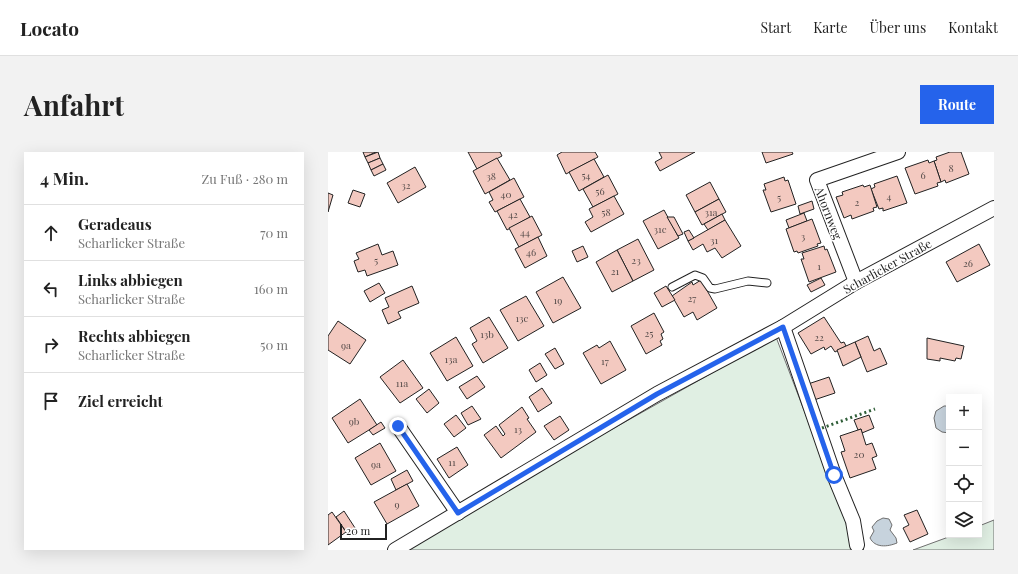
<!DOCTYPE html>
<html lang="de">
<meta charset="utf-8">
<style>
:root{--surface:#fff;--page:#f2f2f2;--text:#222;--muted:#767676;--line:#e0e0e0;--accent:#2563eb}
body{margin:0;font-family:"Playfair Display",serif;background:var(--page);color:var(--text)}
.controls{position:absolute;right:12px;bottom:12px;display:grid;overflow:hidden;border-radius:0px;box-shadow:0 4px 16px #0002}
.controls button{width:36px;height:36px;display:grid;place-items:center;padding:0;border:0;border-bottom:1px solid var(--line);background:var(--surface);color:var(--text);font:20px sans-serif}
.scale{position:absolute;left:12px;bottom:10px;width:47px;box-sizing:border-box;padding-left:4px;border:2px solid #222;border-top:0;font-size:11px;line-height:14px;white-space:nowrap;color:#222;-webkit-text-stroke:3px #fff;paint-order:stroke}
.stop{position:absolute;width:12px;height:12px;margin:-9px;border:3px solid #2563eb;border-radius:50%;background:#fff}
.stop.end{background:#2563eb;border-color:#fff;box-shadow:0 1px 4px #0008}
.list{margin:0;padding:0;list-style:none}
h2{display:flex;justify-content:space-between;align-items:center;height:52px;margin:0;padding:0 16px;font-size:17px}
h2 small{font-size:13px;font-weight:400;color:var(--muted)}
.list li{display:grid;grid-template-columns:26px 1fr auto;gap:12px;align-items:center;box-sizing:border-box;height:56px;padding:0 16px;border-top:1px solid var(--line)}
.list b{display:block;font-size:15px;white-space:nowrap}
.list p{margin:0;font-size:13px;white-space:nowrap;color:var(--muted)}
.list em{font-size:13px;font-style:normal;color:var(--muted)}
.icon{flex:none;width:22px;height:22px;fill:none;stroke:currentColor;stroke-width:2;stroke-linecap:round;stroke-linejoin:round}
.map{position:relative;flex:none;width:666px;height:398px;overflow:hidden;border-radius:0px}
header{display:flex;align-items:center;gap:24px;box-sizing:border-box;height:56px;padding:0 20px;background:var(--surface);border-bottom:1px solid var(--line)}
header strong{font-size:19px}
nav{display:flex;gap:22px;margin-inline-start:auto;font-size:14px}
.intro{display:flex;align-items:center;justify-content:space-between;box-sizing:border-box;height:96px;padding:0 24px}
h1{margin:0;font-size:28px}
.button{padding:10px 18px;border-radius:0px;background:var(--accent);color:#fff;font-size:14px;font-weight:700}
main{display:flex;gap:24px;padding:0 24px}
aside{flex:1;background:var(--surface);border-radius:0px;box-shadow:0 4px 16px #0002}
.map>svg:first-child{display:block}
</style>
<header>
<strong>Locato</strong>
<nav><a>Start</a><a>Karte</a><a>Über uns</a><a>Kontakt</a></nav>
</header>
<div class="intro"><h1>Anfahrt</h1><a class="button">Route</a></div>
<main>
<aside>
<h2>4 Min.<small>Zu Fuß · 280 m</small></h2>
<ul class="list">
<li><svg class="icon" aria-label="ahead" viewBox="0 0 24 24"><path d="M12 20V5M6 11l6-6 6 6"/></svg><div><b>Geradeaus</b><p>Scharlicker Straße</p></div><em>70 m</em></li>
<li><svg class="icon" aria-label="left" viewBox="0 0 24 24"><path d="M17 20v-9H6M10 6l-5 5 5 5"/></svg><div><b>Links abbiegen</b><p>Scharlicker Straße</p></div><em>160 m</em></li>
<li><svg class="icon" aria-label="right" viewBox="0 0 24 24"><path d="M7 20v-9h11M14 6l5 5-5 5"/></svg><div><b>Rechts abbiegen</b><p>Scharlicker Straße</p></div><em>50 m</em></li>
<li><svg class="icon" aria-label="arrive" viewBox="0 0 24 24"><path d="M6 21V4h12l-3 4 3 4H6"/></svg><div><b>Ziel erreicht</b></div></li>
</ul>
</aside>
<div class="map">
<svg width="666" height="398" viewBox="0 0 666 398">
<rect width="100%" height="100%" fill="#fff"/>
<!-- green -->
<g fill="#e0efe3" stroke="#6f6f6f">
<polygon points="448,185 516,363 524,395 536,398 80,398 231,307"/>
<polygon points="666,368 666,398 585,398 626,383 651,383 651,374"/>
</g>
<!-- water -->
<g fill="#c7d3dd" stroke="#6f6f6f">
<polygon points="616,254 621,254 621,281 614,280 608,276 606,266 608,259"/>
<path d="M555,366L561,367L564,373L562,378L568,386L569,391C559,395 547,396 542,386L546,379L544,375L549,369Z"/>
</g>
<!-- building -->
<g fill="#f3c9c0" stroke="#222">
<polygon points="35,0 48,0 37,5"/>
<polygon points="50,0 52,6 40,11 37,5"/>
<polygon points="140,0 172,0 174,4 149,17"/>
<polygon points="234,0 267,0 270,5 238,22 229,3"/>
<polygon points="331,0 367,0 332,19 327,10 334,6"/>
<polygon points="434,0 464,0 465,2 438,11"/>
<polygon points="622,0 633,0 641,22 618,31 617,28 613,30 606,9 609,8 608,5"/>
<polygon points="52,6 55,12 43,18 40,11"/>
<polygon points="169,6 182,28 157,42 145,19"/>
<polygon points="266,7 276,25 251,39 241,20"/>
<polygon points="600,8 601,11 606,9 613,30 609,31 610,34 587,42 577,16"/>
<polygon points="55,12 58,18 46,24 43,18"/>
<polygon points="87,15 98,35 70,51 59,31"/>
<polygon points="280,23 290,42 265,55 255,37"/>
<polygon points="569,24 579,51 555,59 555,56 551,57 543,37 547,35 546,32"/>
<polygon points="456,25 457,29 460,28 468,52 443,60 435,38 438,38 436,32"/>
<polygon points="186,26 196,45 167,60 161,50 165,48 161,40"/>
<polygon points="382,30 391,47 367,60 358,43"/>
<polygon points="535,33 536,35 542,33 549,55 545,56 546,59 524,67 523,63 516,66 508,45 515,43 514,40"/>
<polygon points="25,38 37,42 32,55 20,51"/>
<polygon points="0,41 5,43 0,60"/>
<polygon points="286,44 296,62 263,80 257,70 265,65 261,57"/>
<polygon points="192,47 202,65 179,78 169,59"/>
<polygon points="391,47 398,60 374,73 367,60"/>
<polygon points="484,49 486,57 472,62 470,54"/>
<polygon points="336,58 351,86 330,97 315,69"/>
<polygon points="476,61 479,69 461,76 458,68"/>
<polygon points="394,62 397,68 380,78 376,72"/>
<polygon points="204,64 214,83 191,95 181,76"/>
<polygon points="339,65 346,65 355,82 350,84"/>
<polygon points="484,67 493,91 489,92 490,94 470,101 469,99 466,100 458,77"/>
<polygon points="397,68 413,94 394,106 387,96 379,100 375,92 365,98 360,89"/>
<polygon points="361,78 366,86 360,89 356,80"/>
<polygon points="210,85 219,104 197,116 187,97"/>
<polygon points="310,87 326,118 305,129 289,98"/>
<polygon points="50,92 54,103 65,99 70,113 39,124 37,118 30,120 26,109 31,107 28,101"/>
<polygon points="651,92 662,113 629,130 618,110"/>
<polygon points="255,94 260,105 249,110 244,99"/>
<polygon points="496,94 497,98 499,97 508,120 481,130 473,107 476,107 474,101"/>
<polygon points="289,98 305,129 284,140 268,110"/>
<polygon points="235,125 253,156 225,171 208,140"/>
<polygon points="493,126 497,133 483,140 479,133"/>
<polygon points="373,128 389,156 369,168 365,160 356,165 344,144 364,130 365,133"/>
<polygon points="51,131 57,141 42,150 36,139"/>
<polygon points="84,134 91,151 70,160 73,166 60,172 54,158 61,155 57,146"/>
<polygon points="338,134 347,148 334,155 326,141"/>
<polygon points="198,144 216,174 190,189 172,158"/>
<polygon points="326,161 336,180 333,182 335,187 332,189 334,193 318,202 303,174"/>
<polygon points="161,165 180,196 155,211 144,192 149,189 142,176"/>
<polygon points="496,165 513,191 516,190 518,194 507,200 503,194 497,198 496,195 483,202 470,181"/>
<polygon points="10,169 38,188 22,212 0,198 0,184"/>
<polygon points="540,184 546,199 552,196 559,212 539,220 527,190"/>
<polygon points="128,185 145,214 119,229 102,201"/>
<polygon points="599,186 636,194 633,207 628,206 627,209 612,206 612,209 599,207"/>
<polygon points="282,189 298,218 273,232 255,201 269,193 271,196"/>
<polygon points="527,190 533,205 515,214 509,198"/>
<polygon points="227,196 236,212 227,217 217,202"/>
<polygon points="75,208 95,236 72,251 52,225"/>
<polygon points="212,211 219,223 208,230 201,218"/>
<polygon points="149,224 157,235 139,247 131,235"/>
<polygon points="501,225 507,241 486,248 480,232"/>
<polygon points="214,236 224,251 210,260 201,245"/>
<polygon points="101,237 111,251 99,261 88,247"/>
<polygon points="32,247 49,273 20,291 4,266"/>
<polygon points="144,254 153,267 140,273 133,261"/>
<polygon points="194,255 201,266 199,267 208,280 173,306 156,283 168,274 175,284 177,282 171,273"/>
<polygon points="128,263 138,276 126,285 116,272"/>
<polygon points="541,263 546,276 534,281 533,277 530,278 526,268"/>
<polygon points="232,264 241,278 226,288 216,274"/>
<polygon points="53,270 57,276 45,283 41,278"/>
<polygon points="533,277 538,293 544,291 549,304 544,306 548,317 522,326 513,300 517,299 512,284"/>
<polygon points="52,291 68,319 43,333 27,306"/>
<polygon points="129,295 140,313 121,326 109,307"/>
<polygon points="79,318 85,329 68,338 63,327"/>
<polygon points="79,332 91,354 59,372 46,350"/>
<polygon points="589,358 600,382 582,390 575,376 581,373 576,363"/>
<polygon points="16,359 29,379 21,384 8,365"/>
<polygon points="4,360 18,380 0,393 0,363"/>
</g>
<g fill="none" stroke-linecap="round" stroke-linejoin="round">
<!-- lane casing -->
<g stroke="#222" stroke-width="9">
<polyline id="lane" points="344,135 367,123 375,126 382,136 387,137 420,129 439,131"/>
</g>
<!-- street casing -->
<g stroke="#222" stroke-width="16">
<g id="street">
<polyline points="528,130 489,28 570,0"/>
<polyline points="455,175 506,323 525,369 529,393"/>
<polyline points="70,274 130,361"/>
<polyline points="67,398 329,242 455,175 528,130 666,56"/>
</g>
</g>
<!-- lane -->
<use href="#lane" stroke="#fff" stroke-width="7"/>
<!-- street -->
<use href="#street" stroke="#fff" stroke-width="14"/>
<!-- hedge -->
<polyline stroke="#2f5e38" stroke-width="3" stroke-dasharray="2 3" stroke-linecap="butt" points="494,276 547,257"/>
</g>
<g fill="none" stroke-linecap="round" stroke-linejoin="round">
<!-- route -->
<polyline stroke="#2563eb" stroke-width="5" points="70,274 130,361 329,242 455,175 506,323"/>
</g>
<g text-anchor="middle" dominant-baseline="central" stroke-width="3" stroke-linejoin="round" paint-order="stroke">
<!-- number labels -->
<g font-size="10" fill="#564c4a">
<text x="623" y="16">8</text>
<text x="258" y="23">54</text>
<text x="595" y="23">6</text>
<text x="163" y="24">38</text>
<text x="78" y="33">32</text>
<text x="272" y="39">56</text>
<text x="178" y="42">40</text>
<text x="561" y="44">4</text>
<text x="451" y="45">5</text>
<text x="529" y="50">2</text>
<text x="278" y="60">58</text>
<text x="383" y="60">31a</text>
<text x="185" y="62">42</text>
<text x="332" y="77">31c</text>
<text x="197" y="80">44</text>
<text x="475" y="84">3</text>
<text x="386" y="88">31</text>
<text x="203" y="100">46</text>
<text x="48" y="108">5</text>
<text x="308" y="108">23</text>
<text x="640" y="111">26</text>
<text x="491" y="114">1</text>
<text x="287" y="119">21</text>
<text x="364" y="146">27</text>
<text x="230" y="148">19</text>
<text x="194" y="166">13c</text>
<text x="321" y="181">25</text>
<text x="159" y="182">13b</text>
<text x="491" y="185">22</text>
<text x="18" y="193">9a</text>
<text x="123" y="207">13a</text>
<text x="277" y="209">17</text>
<text x="74" y="231">11a</text>
<text x="26" y="269">9b</text>
<text x="190" y="277">13</text>
<text x="531" y="302">20</text>
<text x="124" y="310">11</text>
<text x="48" y="312">9a</text>
<text x="69" y="352">9</text>
</g>
<!-- street labels -->
<g font-size="12" fill="#222" stroke="#fff">
<text transform="translate(501 61) rotate(69)">Ahornweg</text>
<text transform="translate(559 114) rotate(-29)">Scharlicker Straße</text>
</g>
</g>
</svg>
<div class="controls">
<button>+</button>
<button>−</button>
<button><svg class="icon" aria-label="locate" viewBox="0 0 24 24"><circle cx="12" cy="12" r="6"/><path d="M12 2v4M12 18v4M2 12h4M18 12h4"/></svg></button>
<button><svg class="icon" aria-label="layers" viewBox="0 0 24 24"><path d="M12 4l9 5-9 5-9-5zM3 14l9 5 9-5"/></svg></button>
</div>
<div class="scale">20 m</div>
<div class="stop" style="left:506px;top:323px"></div>
<div class="stop end" style="left:70px;top:274px"></div>
</div>
</main>
